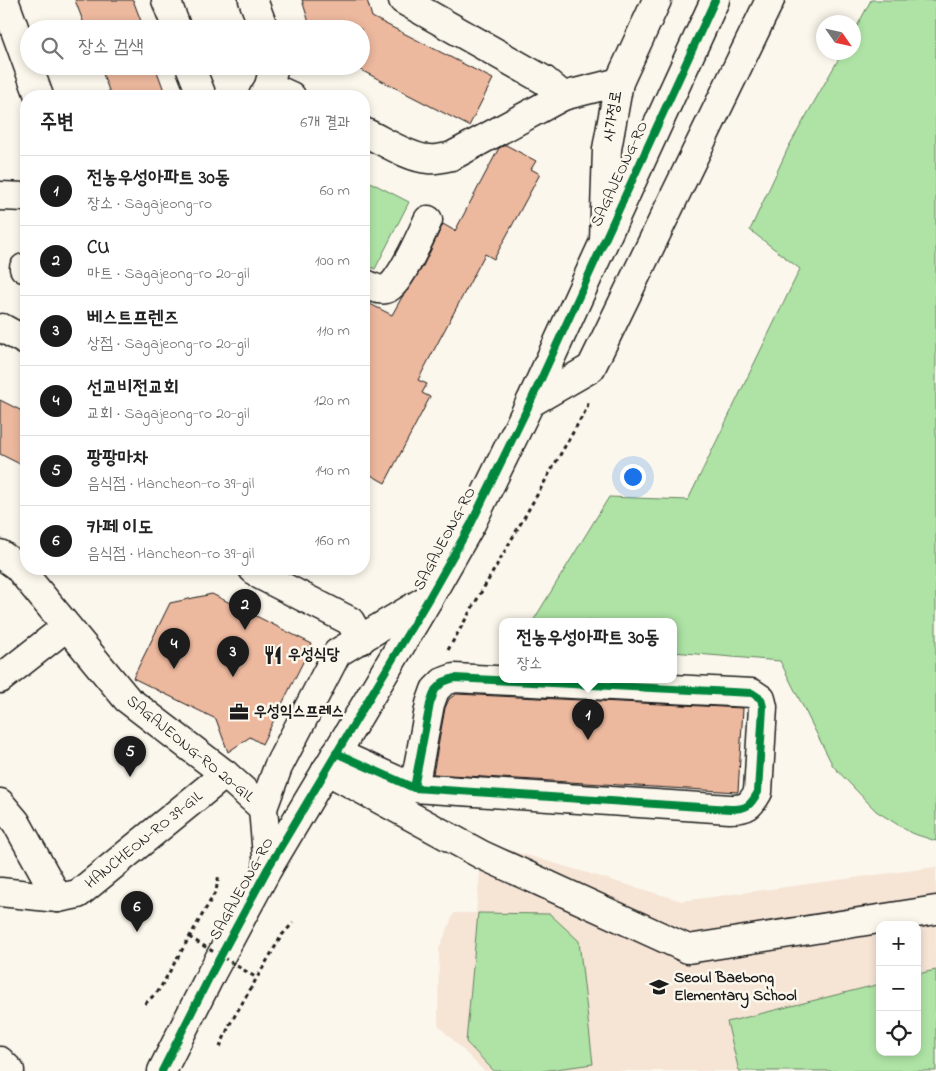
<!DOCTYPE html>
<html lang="ko">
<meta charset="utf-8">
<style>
:root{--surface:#fff;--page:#f2f2f2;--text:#222;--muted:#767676;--line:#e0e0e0;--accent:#1c1c1c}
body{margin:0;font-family:"Indie Flower","Poor Story",sans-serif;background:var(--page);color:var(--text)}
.controls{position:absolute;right:15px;bottom:15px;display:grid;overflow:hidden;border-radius:10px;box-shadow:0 2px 8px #0003}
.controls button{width:45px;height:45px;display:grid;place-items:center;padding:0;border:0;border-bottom:1px solid var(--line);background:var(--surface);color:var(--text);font:25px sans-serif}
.compass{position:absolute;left:816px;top:15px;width:45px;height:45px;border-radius:50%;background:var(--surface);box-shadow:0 2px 8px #0003;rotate:124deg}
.you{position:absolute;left:632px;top:476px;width:18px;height:18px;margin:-12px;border:4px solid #fff;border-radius:50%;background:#1a73e8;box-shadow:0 0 0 8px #1a73e833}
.badge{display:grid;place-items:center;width:32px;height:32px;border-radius:50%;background:var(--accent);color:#fff;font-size:16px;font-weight:700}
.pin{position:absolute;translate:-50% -41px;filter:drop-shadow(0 1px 2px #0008)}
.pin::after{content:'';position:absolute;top:26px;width:18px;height:15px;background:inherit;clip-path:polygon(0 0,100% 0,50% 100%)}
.popup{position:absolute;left:499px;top:618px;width:178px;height:65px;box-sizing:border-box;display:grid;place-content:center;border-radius:10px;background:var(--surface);filter:drop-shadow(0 1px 4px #0005);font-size:16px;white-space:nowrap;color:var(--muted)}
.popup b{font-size:19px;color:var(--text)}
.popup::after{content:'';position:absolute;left:50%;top:100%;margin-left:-10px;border:10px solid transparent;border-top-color:var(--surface)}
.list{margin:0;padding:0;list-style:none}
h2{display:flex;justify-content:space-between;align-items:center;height:65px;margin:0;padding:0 20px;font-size:21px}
h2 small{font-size:16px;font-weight:400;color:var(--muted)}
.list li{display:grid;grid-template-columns:32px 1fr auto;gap:15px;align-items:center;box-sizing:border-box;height:70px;padding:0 20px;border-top:1px solid var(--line)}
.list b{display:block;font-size:19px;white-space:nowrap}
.list p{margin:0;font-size:16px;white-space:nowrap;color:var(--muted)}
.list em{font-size:16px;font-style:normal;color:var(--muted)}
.icon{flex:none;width:28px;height:28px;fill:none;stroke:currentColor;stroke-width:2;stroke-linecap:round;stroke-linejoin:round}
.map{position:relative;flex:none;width:936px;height:1071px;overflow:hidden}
.search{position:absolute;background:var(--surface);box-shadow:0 2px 8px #0003;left:20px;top:20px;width:350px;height:55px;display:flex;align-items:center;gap:12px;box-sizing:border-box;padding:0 18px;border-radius:28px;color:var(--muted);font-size:19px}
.panel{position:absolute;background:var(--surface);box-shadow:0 2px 8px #0003;left:20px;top:90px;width:350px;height:485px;border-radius:20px}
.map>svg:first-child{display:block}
</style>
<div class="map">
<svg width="936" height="1071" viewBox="0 0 936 1071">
<rect width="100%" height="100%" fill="#fbf7ec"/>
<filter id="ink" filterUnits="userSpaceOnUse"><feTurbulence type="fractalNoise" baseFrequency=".02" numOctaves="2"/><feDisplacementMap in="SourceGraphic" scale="10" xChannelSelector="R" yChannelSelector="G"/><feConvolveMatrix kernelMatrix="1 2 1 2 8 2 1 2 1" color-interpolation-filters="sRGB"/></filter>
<g filter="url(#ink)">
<!-- built -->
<path fill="#f6e4d5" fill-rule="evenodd" d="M483,842L682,901L936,867V1071H484L438,1025L439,949L454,913H476ZM880,925H917V1052H880Z"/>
<!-- green -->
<g fill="#aee3a5" stroke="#658060">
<polygon points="871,0 936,0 936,841 911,833 876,811 833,766 780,661 673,652 673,621 533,621 609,497 688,500 800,269 750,230 789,146 842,53 854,52 854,32"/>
<polygon points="364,179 409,202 375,269 364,263"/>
<polygon points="478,913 550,914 579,941 593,1064 542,1071 494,1071 466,1042"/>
<polygon points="936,970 936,1071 739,1071 727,1022 880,984 880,1052 917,1052 917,974"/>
</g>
<!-- building -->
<g fill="#ecb89e" stroke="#1c1c1c">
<polygon points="75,0 133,0 144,29 86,29"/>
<polygon points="302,0 367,0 372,17 493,79 469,126 353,66 361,66 361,29 311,29"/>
<polygon points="100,66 155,66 166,96 111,96"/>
<polygon points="506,145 536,161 531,169 540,174 494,259 485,254 418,380 427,384 422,393 430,397 385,483 364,471 364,301 392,315 402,297 410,287 423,266 443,224 455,231 499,148"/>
<polygon points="0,400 26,413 26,467 0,454"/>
<polygon points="212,594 312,644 262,744 250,737 228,752 216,719 133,678 170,603"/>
<polygon points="456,694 743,708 738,792 433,774 445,708 449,699"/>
</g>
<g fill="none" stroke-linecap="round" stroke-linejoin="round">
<!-- minor casing -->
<g stroke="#1c1c1c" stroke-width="31">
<g id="minor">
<polyline points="4,0 39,96"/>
<polyline points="166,0 177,29"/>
<polyline points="253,0 264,29"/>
<polyline points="403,0 544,80 563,96"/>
<polyline points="190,66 202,96"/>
<polyline points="269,86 291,96"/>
<polyline points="263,96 269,86 274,66"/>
<path d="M364,132C382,140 409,158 428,159C436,160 444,158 452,156L563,96L619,82"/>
<polyline points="0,196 26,197"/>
<polyline points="604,241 607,149 619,82 657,0"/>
<polyline points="24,268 26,268"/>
<path d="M364,283C370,286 378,291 386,289C399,286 422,233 428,220"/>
<polyline points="2,328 26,341"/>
<polyline points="530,403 591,368 770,0"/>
<polyline points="0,554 17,566 127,699 225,774 263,808"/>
<polyline points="253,569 260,575 350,621 361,640"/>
<polyline points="0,679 66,627"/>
<path d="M336,753L414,788L730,809C747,809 750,806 758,792L763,707L761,699L752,693L454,678L443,682L435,690L430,704L414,788"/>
<polyline points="326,770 482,855 688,949 936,910"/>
<polyline points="0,803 16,822 58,898"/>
<polyline points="268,868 263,808 278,767 337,653 429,598"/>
<polyline points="0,892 58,898 78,894 225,774"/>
<polyline points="0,1061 10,1071"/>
</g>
</g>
<!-- major casing -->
<g stroke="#1c1c1c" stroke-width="31">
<polyline id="major" points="162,1071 211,974 268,868 429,598 471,524 530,403 715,0"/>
</g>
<!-- path -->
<g stroke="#1c1c1c" stroke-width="3" stroke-dasharray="4 4" stroke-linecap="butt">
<polyline points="448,650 587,408 588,403"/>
<polyline points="145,1004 159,990 216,891 219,874"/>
<polyline points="220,1047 230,1024 282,935 293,923"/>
</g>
<!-- minor -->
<use href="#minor" stroke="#fbf7ec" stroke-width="28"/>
<!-- major -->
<use href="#major" stroke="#fbf7ec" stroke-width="28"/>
<!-- path-bridge -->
<polyline stroke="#1c1c1c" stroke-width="3" stroke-dasharray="4 4" stroke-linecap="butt" points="189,937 257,978"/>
<!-- cycleway casing -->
<g stroke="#fbf7ec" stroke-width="11">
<g id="cycleway">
<path d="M336,753L414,788L730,809C747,809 750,806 758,792L763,707L761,699L752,693L454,678L443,682L435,690L430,704L414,788"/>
<polyline points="162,1071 211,974 268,868 429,598 471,524 530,403 715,0"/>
</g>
</g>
<!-- cycleway -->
<use href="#cycleway" stroke="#00873e" stroke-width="8"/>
</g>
</g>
<!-- icons -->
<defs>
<g id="restaurant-bare" transform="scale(1.5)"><path d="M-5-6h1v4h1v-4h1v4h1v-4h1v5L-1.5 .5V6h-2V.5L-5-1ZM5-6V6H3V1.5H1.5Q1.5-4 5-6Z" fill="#1c1c1c" stroke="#fbf7ec" stroke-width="2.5" paint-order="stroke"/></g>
<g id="office-bare" transform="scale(1.5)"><path d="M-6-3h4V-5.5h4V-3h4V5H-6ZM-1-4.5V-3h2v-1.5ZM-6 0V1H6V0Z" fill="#1c1c1c" stroke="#fbf7ec" stroke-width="2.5" paint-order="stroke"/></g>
<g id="school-bare" transform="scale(1.5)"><path d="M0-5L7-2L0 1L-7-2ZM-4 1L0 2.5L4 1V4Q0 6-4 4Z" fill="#1c1c1c" stroke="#fbf7ec" stroke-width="2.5" paint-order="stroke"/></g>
</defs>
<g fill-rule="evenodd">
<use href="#restaurant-bare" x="273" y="655"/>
<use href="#office-bare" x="239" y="712"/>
<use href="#school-bare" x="659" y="987"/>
</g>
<g text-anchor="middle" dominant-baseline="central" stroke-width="5" stroke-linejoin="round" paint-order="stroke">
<!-- street labels -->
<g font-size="16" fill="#1c1c1c" stroke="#fbf7ec">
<text transform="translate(613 116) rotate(-81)">사가정로</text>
<text transform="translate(620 174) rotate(-65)">SAGAJEONG-RO</text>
<text transform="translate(445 539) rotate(-62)">SAGAJEONG-RO</text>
<text transform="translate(190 749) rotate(39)">SAGAJEONG-RO 20-GIL</text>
<text transform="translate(144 840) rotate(-39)">HANCHEON-RO 39-GIL</text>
<text transform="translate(242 889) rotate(-61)">SAGAJEONG-RO</text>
</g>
<!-- poi labels -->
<g font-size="16" font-weight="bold" fill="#1c1c1c" stroke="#fbf7ec" text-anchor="start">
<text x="288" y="655">우성식당</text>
<text x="254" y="712">우성익스프레스</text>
<text x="674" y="978">Seoul Baebong<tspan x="674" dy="18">Elementary School</tspan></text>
</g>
</g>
</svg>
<div class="controls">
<button>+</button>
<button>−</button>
<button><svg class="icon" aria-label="locate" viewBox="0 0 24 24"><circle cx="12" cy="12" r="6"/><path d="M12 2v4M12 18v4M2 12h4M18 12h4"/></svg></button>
</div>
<svg class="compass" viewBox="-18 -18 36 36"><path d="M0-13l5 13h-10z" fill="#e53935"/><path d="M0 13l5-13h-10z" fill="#767676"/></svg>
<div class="you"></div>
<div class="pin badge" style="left:588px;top:740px">1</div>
<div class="popup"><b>전농우성아파트 30동</b>장소</div>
<div class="pin badge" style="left:245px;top:630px">2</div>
<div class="pin badge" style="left:233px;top:677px">3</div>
<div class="pin badge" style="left:174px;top:669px">4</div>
<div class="pin badge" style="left:130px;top:777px">5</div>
<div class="pin badge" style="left:137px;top:932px">6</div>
<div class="search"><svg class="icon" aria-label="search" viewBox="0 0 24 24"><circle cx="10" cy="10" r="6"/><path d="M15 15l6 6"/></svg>장소 검색</div>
<section class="panel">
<h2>주변<small>6개 결과</small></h2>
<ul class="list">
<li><span class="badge">1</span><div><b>전농우성아파트 30동</b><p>장소 · Sagajeong-ro</p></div><em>60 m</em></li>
<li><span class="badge">2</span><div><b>CU</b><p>마트 · Sagajeong-ro 20-gil</p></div><em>100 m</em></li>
<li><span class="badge">3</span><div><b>베스트프렌즈</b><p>상점 · Sagajeong-ro 20-gil</p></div><em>110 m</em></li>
<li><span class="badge">4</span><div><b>선교비전교회</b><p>교회 · Sagajeong-ro 20-gil</p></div><em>120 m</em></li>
<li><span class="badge">5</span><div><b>팡팡마차</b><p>음식점 · Hancheon-ro 39-gil</p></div><em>140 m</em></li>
<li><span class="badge">6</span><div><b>카페 이도</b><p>음식점 · Hancheon-ro 39-gil</p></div><em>160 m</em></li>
</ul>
</section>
</div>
